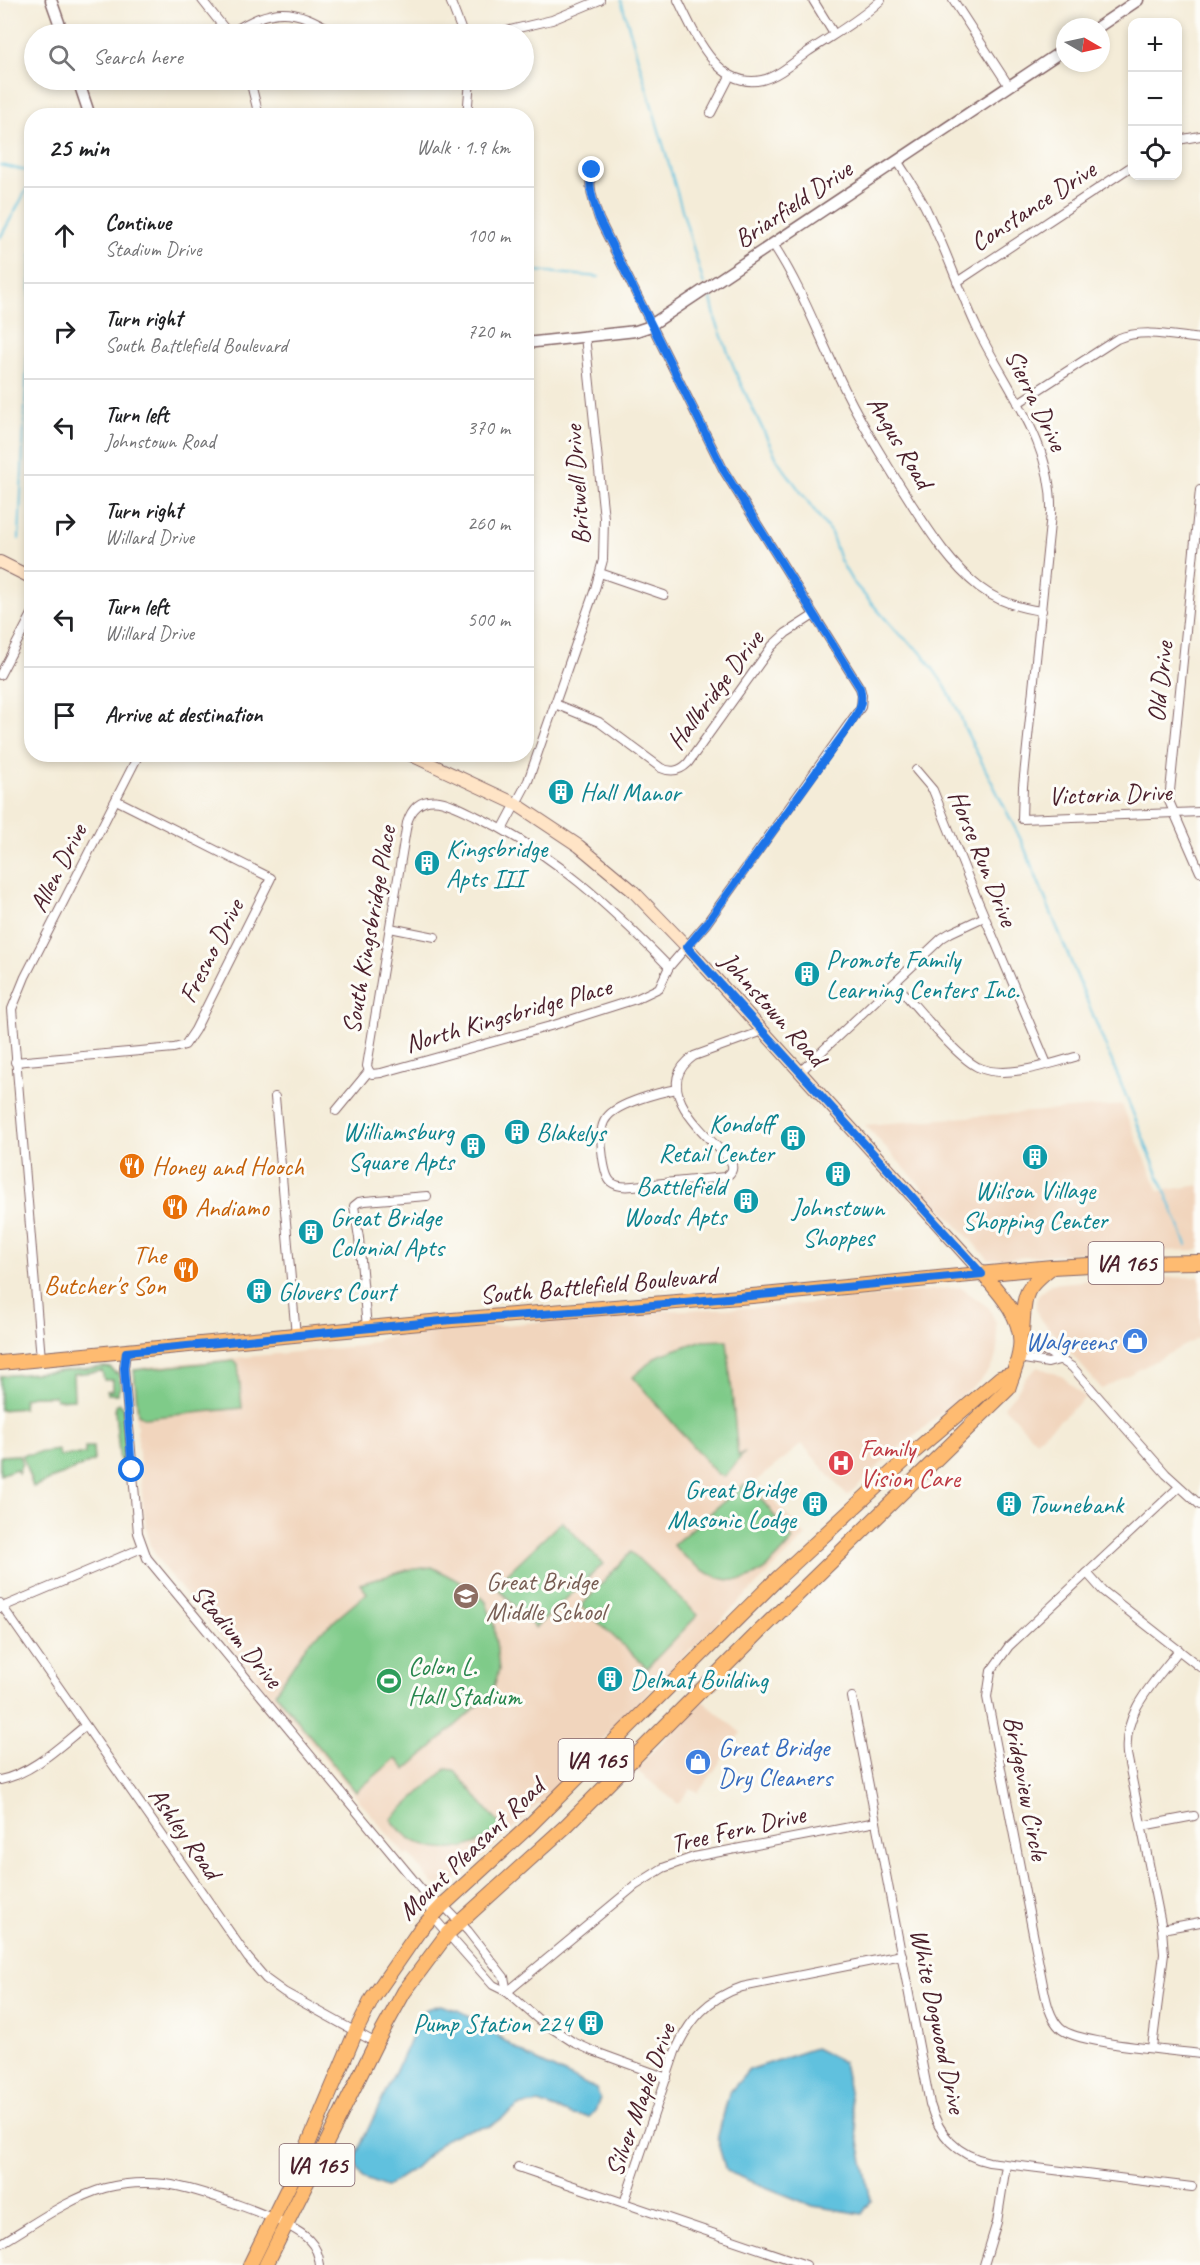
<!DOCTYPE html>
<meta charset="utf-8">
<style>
:root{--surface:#fff;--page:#f6f6f6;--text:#202124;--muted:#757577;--line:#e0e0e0}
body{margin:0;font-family:Caveat,sans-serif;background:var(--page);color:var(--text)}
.controls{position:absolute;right:18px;top:18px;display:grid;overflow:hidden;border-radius:12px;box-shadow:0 3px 9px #0003}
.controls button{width:54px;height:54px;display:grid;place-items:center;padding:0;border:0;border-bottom:2px solid var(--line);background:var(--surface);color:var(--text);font:30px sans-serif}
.compass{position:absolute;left:1056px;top:18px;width:54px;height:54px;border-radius:50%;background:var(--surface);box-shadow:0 3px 9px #0003;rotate:99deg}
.stop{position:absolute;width:18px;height:18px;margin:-14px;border:4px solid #1a73e8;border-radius:50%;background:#fff}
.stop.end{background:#1a73e8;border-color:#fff;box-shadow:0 2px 6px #0008}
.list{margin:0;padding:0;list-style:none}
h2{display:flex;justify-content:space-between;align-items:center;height:78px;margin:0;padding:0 24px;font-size:26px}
h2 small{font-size:20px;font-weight:400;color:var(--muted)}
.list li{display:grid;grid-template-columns:39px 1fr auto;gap:18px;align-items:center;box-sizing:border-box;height:96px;padding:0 24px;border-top:2px solid var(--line)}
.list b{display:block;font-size:22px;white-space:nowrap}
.list p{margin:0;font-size:20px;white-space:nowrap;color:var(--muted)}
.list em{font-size:20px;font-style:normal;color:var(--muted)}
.icon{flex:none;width:33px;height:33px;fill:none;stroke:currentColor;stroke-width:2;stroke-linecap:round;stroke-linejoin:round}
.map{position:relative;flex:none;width:1200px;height:2265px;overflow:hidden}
.search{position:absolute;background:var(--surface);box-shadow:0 3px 9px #0003;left:24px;top:24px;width:510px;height:66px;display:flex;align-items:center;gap:15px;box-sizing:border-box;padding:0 21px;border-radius:33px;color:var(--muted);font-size:22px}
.panel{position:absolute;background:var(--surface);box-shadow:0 3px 9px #0003;left:24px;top:108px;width:510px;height:654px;border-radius:24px}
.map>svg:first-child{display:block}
</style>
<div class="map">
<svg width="1200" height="2265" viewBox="0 0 1200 2265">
<rect width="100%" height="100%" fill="#fdfcf7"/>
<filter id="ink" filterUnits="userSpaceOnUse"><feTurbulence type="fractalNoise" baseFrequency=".0167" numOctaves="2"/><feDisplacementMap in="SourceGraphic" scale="12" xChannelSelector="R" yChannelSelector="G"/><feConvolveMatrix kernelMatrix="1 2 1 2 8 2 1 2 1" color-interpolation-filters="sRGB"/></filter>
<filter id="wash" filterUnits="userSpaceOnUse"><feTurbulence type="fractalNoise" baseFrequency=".008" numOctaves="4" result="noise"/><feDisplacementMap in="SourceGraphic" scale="24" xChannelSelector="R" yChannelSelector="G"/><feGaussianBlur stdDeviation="1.35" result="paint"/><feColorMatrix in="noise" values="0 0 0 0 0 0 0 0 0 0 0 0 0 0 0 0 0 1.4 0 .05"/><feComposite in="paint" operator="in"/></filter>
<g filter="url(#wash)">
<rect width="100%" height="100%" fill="#f4ecd8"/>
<!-- built -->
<g fill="#f1d5bd">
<polygon points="1122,1105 1159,1191 1200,1185 1200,1250 1087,1252 989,1260 865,1125"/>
<polygon points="1200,1277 1200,1337 1102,1389 1039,1317 1036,1310 1036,1301 1039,1294 1051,1284 1104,1279"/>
<polygon points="960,1287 989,1308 996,1323 998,1347 994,1362 990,1369 981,1380 886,1459 847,1496 802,1444 756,1481 806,1536 659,1681 556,1789 449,1886 433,1884 409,1854 406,1856 162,1566 149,1543 143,1506 133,1379 143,1367 359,1346 393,1335 659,1311 775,1307"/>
<polygon points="1038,1367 1063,1377 1085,1398 1036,1441 1004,1407 1016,1393 1025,1378"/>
<polygon points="703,1701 741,1733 698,1793 691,1788 678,1804 635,1769"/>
</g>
<!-- green -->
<g fill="#7fcb89" stroke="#64755a" stroke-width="1.5">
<polygon points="727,1340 738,1456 745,1452 725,1476 718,1475 633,1377 657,1356 700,1341"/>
<polygon points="234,1360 238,1364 242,1408 145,1418 138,1414 134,1370"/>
<polygon points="105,1367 111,1368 115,1373 118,1372 121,1385 117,1394 107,1394 107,1391 113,1390 113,1380 104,1380 102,1371 73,1374 74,1399 56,1400 55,1396 33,1396 24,1398 23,1408 0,1410 0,1376"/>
<polygon points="119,1403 123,1407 128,1462 124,1466 120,1463 115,1411 116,1406"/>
<polygon points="85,1447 93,1447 94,1461 33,1487 22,1455 58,1450 59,1456 85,1454"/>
<polygon points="19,1455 22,1463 18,1473 16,1469 0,1475 0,1456"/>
<path d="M743,1485L752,1487L793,1540C783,1551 773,1565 759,1573C728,1593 694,1568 673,1545Z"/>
<polygon points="562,1521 603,1564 535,1628 495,1585"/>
<polygon points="631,1552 698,1615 647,1668 581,1606"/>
<polygon points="432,1567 475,1590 486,1602 494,1625 499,1670 492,1693 406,1770 396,1758 356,1792 275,1693 307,1644 367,1593 360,1584 407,1570"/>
<path d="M446,1769L454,1770L502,1827C467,1857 419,1859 391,1819Z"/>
</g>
<!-- water -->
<g fill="#60c1de" stroke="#557084" stroke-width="1.5">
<polygon points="440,2005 460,2011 529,2057 596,2089 600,2098 595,2111 589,2117 573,2115 539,2103 519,2106 491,2126 462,2131 444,2140 412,2170 386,2187 362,2178 354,2159 424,2010"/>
<polygon points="815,2048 843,2062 871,2201 862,2214 813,2206 726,2171 717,2140 729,2093 749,2070"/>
</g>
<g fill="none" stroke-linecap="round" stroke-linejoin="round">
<!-- stream -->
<g stroke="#60c1de" stroke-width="2">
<polyline points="621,0 704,285"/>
<polyline points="0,165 32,172"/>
<polyline points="0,238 32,180"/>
<polyline points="526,270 599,277"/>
<polyline points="710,294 716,321 738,378 778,461 831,533 840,560 852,581 897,632 922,653 945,686 959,712 965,729 1022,842 1187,1245"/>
<polyline points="19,539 32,254"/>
</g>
</g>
</g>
<g filter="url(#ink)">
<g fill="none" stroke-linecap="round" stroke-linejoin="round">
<!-- minor casing -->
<g stroke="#866768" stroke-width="10">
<g id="minor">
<polyline points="202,0 229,34"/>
<polyline points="450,0 463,34"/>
<path d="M678,0C694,32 717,90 762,80C779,76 795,61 809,51C833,35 860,20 881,0"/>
<polyline points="813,0 834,34"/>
<polyline points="953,0 1009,86"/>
<path d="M229,34C273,6 293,6 337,34"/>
<polyline points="493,34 552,20 600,0"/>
<polyline points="250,80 259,116"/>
<polyline points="711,113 730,76"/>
<polyline points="467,116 470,80"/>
<polyline points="1178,140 1200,136"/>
<path d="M898,162C908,178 920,195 928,213C946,250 959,289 976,326C1005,387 1054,444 1051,514L1023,786L1022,819L1200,812"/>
<path d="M773,244C801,287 816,329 838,375C859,421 886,463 913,506C931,534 952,566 979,587C997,601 1019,608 1042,611"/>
<polyline points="957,282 1132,166"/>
<path d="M1018,403L1117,339C1143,328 1173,336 1200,339"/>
<polyline points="1200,490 1169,801 1200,872"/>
<polyline points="600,573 664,595"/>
<polyline points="0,675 32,614"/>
<path d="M555,704L599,722L661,768C672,773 680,771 688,763L772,646L786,633L814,615"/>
<polyline points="916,770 933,790 972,887 1047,1064"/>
<polyline points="503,828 528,781 595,589 603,560 604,518 585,336"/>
<polyline points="390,928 435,937"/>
<path d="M895,983C913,1002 958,1060 980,1068C1006,1079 1049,1064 1075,1057"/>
<polyline points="15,1062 174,1048 185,1045 195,1030 271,878 116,800"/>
<path d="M369,1071L372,1074L381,1073L554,1025L636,999L659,988L669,967L706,924L861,707L862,695L860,688L724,471L599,219C594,203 587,186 592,170"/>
<path d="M369,1071L367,1066L407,823C419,785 452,804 476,816C551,851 612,908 669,967"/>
<polyline points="800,1072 942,938 950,933 984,917"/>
<path d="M677,1089C660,1092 619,1103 608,1116C605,1119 603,1123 602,1128C600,1139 603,1175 611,1182C617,1187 625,1187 633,1186L725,1177C733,1173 734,1167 730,1160C706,1134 648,1088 694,1056L763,1031"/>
<polyline points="275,1097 296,1336"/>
<polyline points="336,1111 369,1071"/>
<polyline points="367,1328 359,1238 354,1206 359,1202 365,1201 427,1196"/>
<polyline points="1021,1346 1048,1352 1072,1367 1166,1474 1200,1505"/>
<polyline points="126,1352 124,1368 138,1533 147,1558 430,1900 443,1905 468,1931 504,1977 507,1992"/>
<polyline points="1019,1358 1048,1363 1059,1360"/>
<polyline points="41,1359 12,1009 25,977 139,754"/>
<path d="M1179,1487L1009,1646L991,1671L987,1697L1043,1985C1046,1999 1049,2017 1060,2028C1075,2044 1173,2050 1200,2054"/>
<polyline points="1087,1573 1103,1591 1200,1667"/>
<polyline points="0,1603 248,1958 266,1979 284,1992 376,2043"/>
<polyline points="0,1608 142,1548"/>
<path d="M852,1697L930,2104C939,2135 956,2155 989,2162L1192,2187"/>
<path d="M0,1780C33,1773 60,1746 85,1726"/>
<polyline points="1142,1826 1194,1816"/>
<polyline points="430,1900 432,1916 493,1985 507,1992 539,2020 573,2042 593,2051 667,2078"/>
<polyline points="1162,1929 1200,1922"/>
<polyline points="507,1992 636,1885 663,1868 694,1857 876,1822"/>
<path d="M1152,2048L1164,1954L1162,1929L1127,1754C1123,1710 1154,1683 1179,1650"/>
<polyline points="518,2167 806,2265"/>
<path d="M624,2203L675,2052C689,2020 708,1998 742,1987L902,1955"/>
<path d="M0,2244C34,2224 67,2199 105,2188C124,2183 145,2182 165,2184C195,2188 289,2219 309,2240C316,2247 319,2256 320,2265"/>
<polyline points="984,2265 997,2222 1006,2165"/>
</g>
</g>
<!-- tertiary casing -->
<g stroke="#866768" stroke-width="13">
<g id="tertiary">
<polyline points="51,0 63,34"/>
<polyline points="1098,27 1138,0"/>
<polyline points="78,80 90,116"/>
<polyline points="526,343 636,331 648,327 1065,49"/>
</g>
</g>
<!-- secondary casing -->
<g stroke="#866768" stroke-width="14">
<g id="secondary">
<polyline points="0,562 32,578"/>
<polyline points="409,754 516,804 579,846 633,891 687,947 983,1274"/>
</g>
</g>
<!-- primary casing -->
<g stroke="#866768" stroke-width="16">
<g id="primary">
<path d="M1022,1332C1025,1295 1021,1291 1052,1267"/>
<polyline points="0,1363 452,1320 752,1296 1052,1267 1128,1263 1200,1262"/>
<polyline points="250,2265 302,2159 356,2031 372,1999 419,1931 443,1905 529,1826 779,1577 915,1451 1000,1378 1013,1374"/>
<path d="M266,2265L376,2043L404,1992L448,1933L566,1826L758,1633L1008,1389C1012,1375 1019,1362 1020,1348C1024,1319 1000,1293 983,1274"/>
</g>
</g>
<!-- minor -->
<use href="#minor" stroke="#fff" stroke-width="8"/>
<!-- tertiary -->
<use href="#tertiary" stroke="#fff" stroke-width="10"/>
<!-- secondary -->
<use href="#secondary" stroke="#ffe4c6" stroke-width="12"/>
<!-- primary -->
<use href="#primary" stroke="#febb71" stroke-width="14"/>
</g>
</g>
<g fill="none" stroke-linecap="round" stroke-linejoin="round" filter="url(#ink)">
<!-- route -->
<path stroke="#1a73e8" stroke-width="8" d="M132,1470L124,1368L126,1352L452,1320L600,1310L982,1274L687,947L706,924L847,729C856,715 865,705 860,688L724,471L599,219C594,203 587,186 592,170"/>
</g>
<!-- icons -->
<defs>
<g id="building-disc" transform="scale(1.35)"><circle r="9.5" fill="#0f9aa8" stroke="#fdfcf7"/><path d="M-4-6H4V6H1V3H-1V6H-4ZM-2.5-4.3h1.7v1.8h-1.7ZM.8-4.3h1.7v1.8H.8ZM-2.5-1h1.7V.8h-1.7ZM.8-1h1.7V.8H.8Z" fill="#fff"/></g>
<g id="restaurant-disc" transform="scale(1.35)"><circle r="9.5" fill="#e8710a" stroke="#fdfcf7"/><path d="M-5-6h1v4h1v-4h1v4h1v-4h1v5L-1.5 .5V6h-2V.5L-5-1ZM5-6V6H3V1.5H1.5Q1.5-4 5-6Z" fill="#fff"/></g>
<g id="shop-disc" transform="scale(1.35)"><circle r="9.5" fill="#3f7fe0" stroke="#fdfcf7"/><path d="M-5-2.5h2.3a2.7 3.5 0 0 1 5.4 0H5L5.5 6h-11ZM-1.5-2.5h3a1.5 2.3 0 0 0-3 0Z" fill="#fff"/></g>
<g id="hospital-disc" transform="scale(1.35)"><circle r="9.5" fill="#e0444e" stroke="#fdfcf7"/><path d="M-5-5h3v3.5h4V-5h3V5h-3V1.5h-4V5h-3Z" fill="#fff"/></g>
<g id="school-disc" transform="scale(1.35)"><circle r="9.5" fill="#8d6e63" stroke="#fdfcf7"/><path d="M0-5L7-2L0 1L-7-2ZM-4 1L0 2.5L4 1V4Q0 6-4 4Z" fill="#fff"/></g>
<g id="stadium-disc" transform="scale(1.35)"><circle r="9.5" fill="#2e9e5b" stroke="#fdfcf7"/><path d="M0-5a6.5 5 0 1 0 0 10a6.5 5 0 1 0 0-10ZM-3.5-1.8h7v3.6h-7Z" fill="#fff"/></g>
</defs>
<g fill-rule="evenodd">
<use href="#building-disc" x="561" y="792"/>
<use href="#building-disc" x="427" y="863"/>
<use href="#building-disc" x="807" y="974"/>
<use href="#building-disc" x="517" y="1132"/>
<use href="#building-disc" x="793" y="1138"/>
<use href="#building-disc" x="473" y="1146"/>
<use href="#building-disc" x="1035" y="1157"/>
<use href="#restaurant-disc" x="132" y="1166"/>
<use href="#building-disc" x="838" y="1174"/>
<use href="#building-disc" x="746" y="1201"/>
<use href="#restaurant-disc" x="175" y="1207"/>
<use href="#building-disc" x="311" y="1232"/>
<use href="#restaurant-disc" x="186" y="1270"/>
<use href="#building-disc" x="259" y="1291"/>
<use href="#shop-disc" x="1135" y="1341"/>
<use href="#hospital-disc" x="841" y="1463"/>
<use href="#building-disc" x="815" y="1504"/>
<use href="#building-disc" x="1009" y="1504"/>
<use href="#school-disc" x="466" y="1596"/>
<use href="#building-disc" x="610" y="1679"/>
<use href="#stadium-disc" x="389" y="1681"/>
<use href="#shop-disc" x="698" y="1762"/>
<use href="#building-disc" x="591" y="2023"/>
</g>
<g text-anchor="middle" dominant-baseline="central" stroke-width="6" stroke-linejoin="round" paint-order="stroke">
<!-- shield labels -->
<g fill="#fdfcf7" stroke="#806168" stroke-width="1.5">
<rect x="1088.5" y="1242" width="75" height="42" rx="4.5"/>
<rect x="558.5" y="1739" width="75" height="42" rx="4.5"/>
<rect x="279.5" y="2144" width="75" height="42" rx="4.5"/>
</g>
<g font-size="24" font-weight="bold" fill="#4a1f2b">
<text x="1126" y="1263">VA 165</text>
<text x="596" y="1760">VA 165</text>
<text x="317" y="2165">VA 165</text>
</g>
<!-- street labels -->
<g font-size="26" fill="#4a1f2b" stroke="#fdfcf7">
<text transform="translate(793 204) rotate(-34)">Briarfield Drive</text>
<text transform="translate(1033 206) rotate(-33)">Constance Drive</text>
<text transform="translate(1036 400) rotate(64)">Sierra Drive</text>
<text transform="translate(900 442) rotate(59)">Angus Road</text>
<text transform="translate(577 485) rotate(-94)">Britwell Drive</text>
<text transform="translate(1160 682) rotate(-84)">Old Drive</text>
<text transform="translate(715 690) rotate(-53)">Hallbridge Drive</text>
<text transform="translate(1110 794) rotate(-2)">Victoria Drive</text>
<text transform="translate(983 858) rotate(68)">Horse Run Drive</text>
<text transform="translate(58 868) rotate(-63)">Allen Drive</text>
<text transform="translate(369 930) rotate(-80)">South Kingsbridge Place</text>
<text transform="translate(211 951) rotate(-63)">Fresno Drive</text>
<text transform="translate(773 1009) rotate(48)">Johnstown Road</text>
<text transform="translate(508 1015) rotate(-16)">North Kingsbridge Place</text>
<text transform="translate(598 1285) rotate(-5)">South Battlefield Boulevard</text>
<text transform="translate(237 1636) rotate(50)">Stadium Drive</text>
<text transform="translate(1026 1788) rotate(79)">Bridgeview Circle</text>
<text transform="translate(738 1829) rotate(-13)">Tree Fern Drive</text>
<text transform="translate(185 1833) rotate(55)">Ashley Road</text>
<text transform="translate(471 1849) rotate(-44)">Mount Pleasant Road</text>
<text transform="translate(938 2021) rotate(78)">White Dogwood Drive</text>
<text transform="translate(640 2100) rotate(-70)">Silver Maple Drive</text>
</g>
<!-- culture labels -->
<g font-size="26" fill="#0d838f" stroke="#fdfcf7" text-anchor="start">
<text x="580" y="792">Hall Manor</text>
<text x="446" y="848">Kingsbridge<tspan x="446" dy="30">Apts III</tspan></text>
<text x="826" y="959">Promote Family<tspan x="826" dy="30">Learning Centers Inc.</tspan></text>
<text x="774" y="1123" text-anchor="end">Kondoff<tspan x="774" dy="30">Retail Center</tspan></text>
<text x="454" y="1131" text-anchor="end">Williamsburg<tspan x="454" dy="30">Square Apts</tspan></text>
<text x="536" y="1132">Blakelys</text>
<text x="726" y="1186" text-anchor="end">Battlefield<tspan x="726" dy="30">Woods Apts</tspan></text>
<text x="1035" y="1190" text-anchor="middle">Wilson Village<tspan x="1035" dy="30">Shopping Center</tspan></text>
<text x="838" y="1207" text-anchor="middle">Johnstown<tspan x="838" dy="30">Shoppes</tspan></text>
<text x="330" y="1217">Great Bridge<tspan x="330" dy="30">Colonial Apts</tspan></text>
<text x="278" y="1291">Glovers Court</text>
<text x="796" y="1489" text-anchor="end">Great Bridge<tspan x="796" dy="30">Masonic Lodge</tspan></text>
<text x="1028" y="1504">Townebank</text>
<text x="630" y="1679">Delmat Building</text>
<text x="572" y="2023" text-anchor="end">Pump Station 224</text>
</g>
<!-- food labels -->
<g font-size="26" fill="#c56008" stroke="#fdfcf7" text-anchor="start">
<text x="152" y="1166">Honey and Hooch</text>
<text x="195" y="1207">Andiamo</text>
<text x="166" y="1255" text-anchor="end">The<tspan x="166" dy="30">Butcher's Son</tspan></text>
</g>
<!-- shop labels -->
<g font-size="26" fill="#366cbe" stroke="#fdfcf7" text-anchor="end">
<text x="1116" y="1341">Walgreens</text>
<text x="718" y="1747" text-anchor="start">Great Bridge<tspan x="718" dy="30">Dry Cleaners</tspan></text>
</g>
<!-- health labels -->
<g font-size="26" fill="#be3a42" stroke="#fdfcf7" text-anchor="start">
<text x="860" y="1448">Family<tspan x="860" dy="30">Vision Care</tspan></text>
</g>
<!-- education labels -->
<g font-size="26" fill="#785e54" stroke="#fdfcf7" text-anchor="start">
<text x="486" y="1581">Great Bridge<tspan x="486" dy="30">Middle School</tspan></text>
</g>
<!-- leisure labels -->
<g font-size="26" fill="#27864d" stroke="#fdfcf7" text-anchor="start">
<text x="408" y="1666">Colon L.<tspan x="408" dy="30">Hall Stadium</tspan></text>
</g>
</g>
</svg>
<div class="controls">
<button>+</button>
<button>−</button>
<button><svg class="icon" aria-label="locate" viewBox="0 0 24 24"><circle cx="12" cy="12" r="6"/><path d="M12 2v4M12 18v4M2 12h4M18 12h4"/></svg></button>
</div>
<svg class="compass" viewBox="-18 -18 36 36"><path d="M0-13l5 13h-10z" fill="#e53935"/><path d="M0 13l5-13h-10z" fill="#757577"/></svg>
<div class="stop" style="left:132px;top:1470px"></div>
<div class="stop end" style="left:592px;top:170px"></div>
<div class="search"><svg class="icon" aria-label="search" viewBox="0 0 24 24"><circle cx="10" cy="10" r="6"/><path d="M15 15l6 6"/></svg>Search here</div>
<section class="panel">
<h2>25 min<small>Walk · 1.9 km</small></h2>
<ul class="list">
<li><svg class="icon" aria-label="ahead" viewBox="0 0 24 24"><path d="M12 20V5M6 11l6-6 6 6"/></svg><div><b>Continue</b><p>Stadium Drive</p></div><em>100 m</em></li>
<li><svg class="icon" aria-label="right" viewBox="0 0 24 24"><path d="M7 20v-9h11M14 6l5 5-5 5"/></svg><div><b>Turn right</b><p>South Battlefield Boulevard</p></div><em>720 m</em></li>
<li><svg class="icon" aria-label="left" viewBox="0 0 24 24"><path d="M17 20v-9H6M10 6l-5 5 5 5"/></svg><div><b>Turn left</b><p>Johnstown Road</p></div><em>370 m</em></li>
<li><svg class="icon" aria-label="right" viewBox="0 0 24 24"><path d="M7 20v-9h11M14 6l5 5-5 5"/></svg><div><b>Turn right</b><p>Willard Drive</p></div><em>260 m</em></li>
<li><svg class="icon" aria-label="left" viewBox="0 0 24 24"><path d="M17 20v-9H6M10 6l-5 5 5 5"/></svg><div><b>Turn left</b><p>Willard Drive</p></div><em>500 m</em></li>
<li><svg class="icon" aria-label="arrive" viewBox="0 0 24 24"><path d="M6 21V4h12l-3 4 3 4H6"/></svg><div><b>Arrive at destination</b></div></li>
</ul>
</section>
</div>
